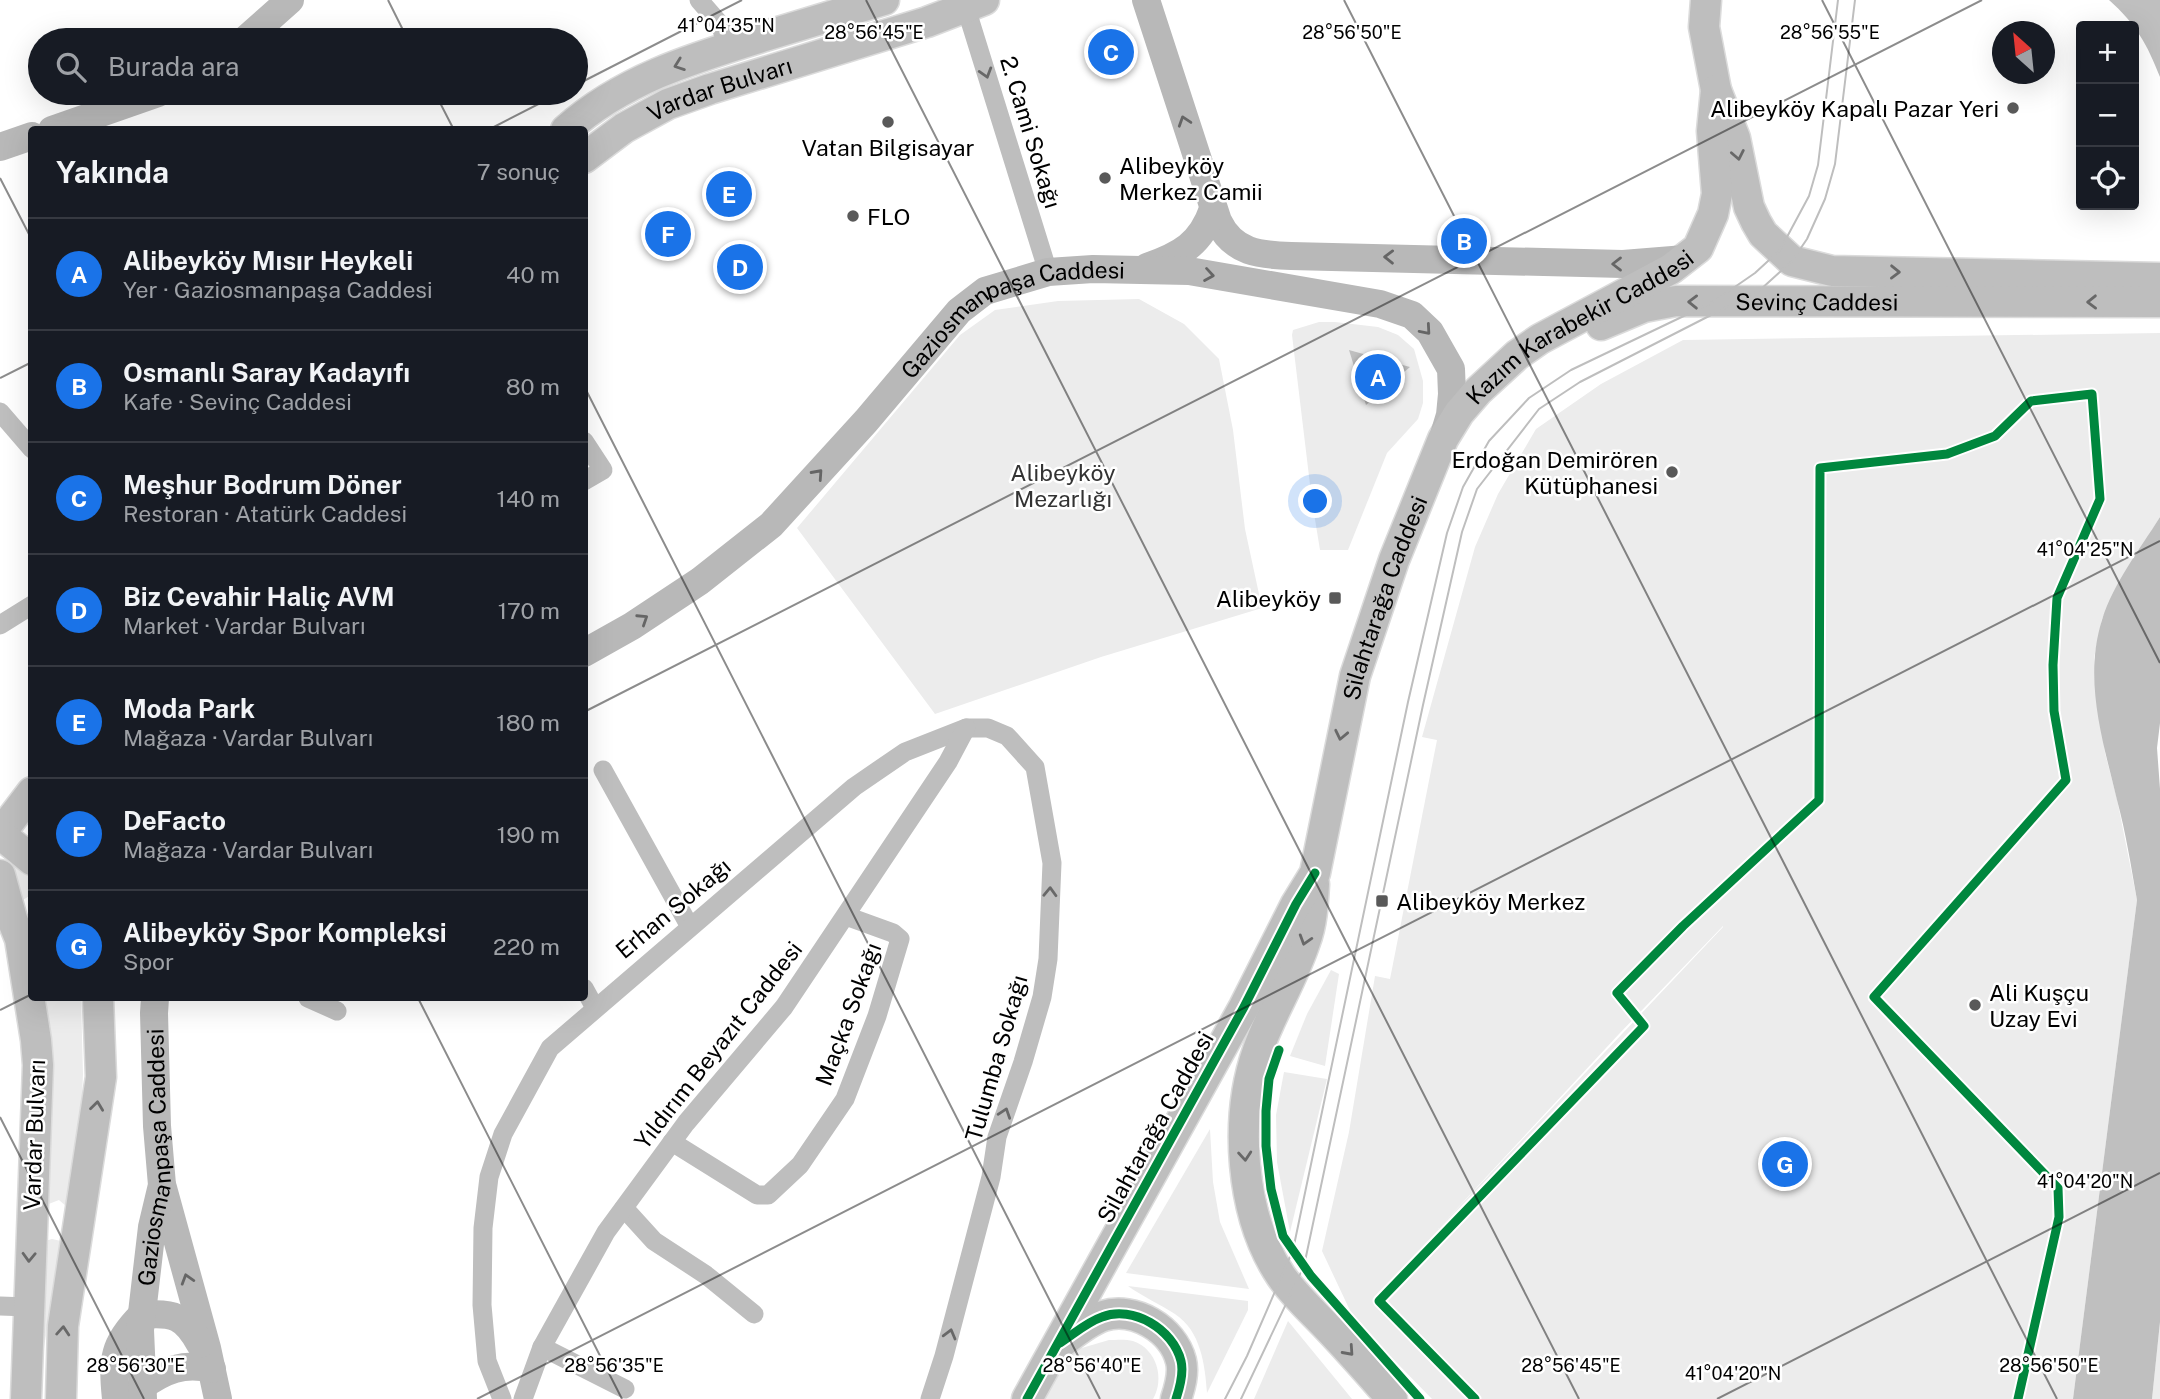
<!DOCTYPE html>
<html lang="tr">
<meta charset="utf-8">
<style>
:root{--surface:#171b24;--page:#242831;--text:#f1f3f6;--muted:#9ea1a6;--line:#363941;--accent:#1a73e8}
body{margin:0;font-family:"Public Sans",sans-serif;background:var(--page);color:var(--text)}
.controls{position:absolute;right:21px;top:21px;display:grid;overflow:hidden;border-radius:7px;box-shadow:0 7px 28px #0002}
.controls button{width:63px;height:63px;display:grid;place-items:center;padding:0;border:0;border-bottom:2px solid var(--line);background:var(--surface);color:var(--text);font:35px sans-serif}
.compass{position:absolute;left:1992px;top:21px;width:63px;height:63px;border-radius:50%;background:var(--surface);box-shadow:0 7px 28px #0002;rotate:333deg}
.you{position:absolute;left:1316px;top:502px;width:24px;height:24px;margin:-18px;border:5px solid #fff;border-radius:50%;background:#1a73e8;box-shadow:0 0 0 10px #1a73e833}
.badge{display:grid;place-items:center;width:46px;height:46px;border-radius:50%;background:var(--accent);color:#fff;font-size:23px;font-weight:700}
.pin{position:absolute;translate:-50% -50%;border:4px solid #fff;box-shadow:0 2px 7px #0006}
.list{margin:0;padding:0;list-style:none}
h2{display:flex;justify-content:space-between;align-items:center;height:91px;margin:0;padding:0 28px;font-size:30px}
h2 small{font-size:23px;font-weight:400;color:var(--muted)}
.list li{display:grid;grid-template-columns:46px 1fr auto;gap:21px;align-items:center;box-sizing:border-box;height:112px;padding:0 28px;border-top:2px solid var(--line)}
.list b{display:block;font-size:26px;white-space:nowrap}
.list p{margin:0;font-size:23px;white-space:nowrap;color:var(--muted)}
.list em{font-size:23px;font-style:normal;color:var(--muted)}
.icon{flex:none;width:38px;height:38px;fill:none;stroke:currentColor;stroke-width:2;stroke-linecap:round;stroke-linejoin:round}
.map{position:relative;flex:none;width:2160px;height:1399px;overflow:hidden}
.search{position:absolute;background:var(--surface);box-shadow:0 7px 28px #0002;left:28px;top:28px;width:560px;height:77px;display:flex;align-items:center;gap:18px;box-sizing:border-box;padding:0 24px;border-radius:38px;color:var(--muted);font-size:26px}
.panel{position:absolute;background:var(--surface);box-shadow:0 7px 28px #0002;left:28px;top:126px;width:560px;height:875px;border-radius:7px}
.map>svg:first-child{display:block}
</style>
<div class="map">
<svg width="2160" height="1399" viewBox="0 0 2160 1399">
<rect width="100%" height="100%" fill="#fff"/>
<!-- green -->
<g fill="#ececec" fill-rule="evenodd">
<polygon points="1139,299 1184,324 1219,359 1233,430 1245,529 1262,608 1101,657 935,714 797,528 960,335 995,310 1058,301"/>
<polygon points="1319,322 1335,322 1378,327 1398,335 1414,349 1423,381 1423,403 1418,419 1387,453 1348,550 1320,550 1312,501 1292,335 1293,330"/>
<path d="M2160,333V517L2117,588L2102,619L2094,658L2105,753L2117,799L2137,900L2073,1399H1432L1354,1319L1322,1251L1349,1132L1375,976L1390,979L1437,740L1422,737L1475,547L1498,494L1536,429L1601,384L1683,340ZM1723,926V927L1438,1229L1619,1034Z"/>
<polygon points="15,862 31,879 31,895 21,901 12,864"/>
<polygon points="1331,970 1339,974 1325,1066 1290,1056 1307,1014"/>
<polygon points="46,998 81,998 83,1074 80,1142 66,1206 59,1200 46,1205 52,1058"/>
<polygon points="1284,1072 1327,1079 1290,1232 1277,1162 1276,1115"/>
<polygon points="1210,1129 1213,1182 1220,1222 1249,1289 1126,1273"/>
<polygon points="52,1239 61,1241 42,1360 40,1327 45,1241"/>
<path d="M1128,1286L1248,1301V1310L1207,1393C1205,1365 1201,1331 1175,1314C1160,1304 1143,1297 1128,1286Z"/>
<polygon points="1288,1321 1352,1399 1254,1399"/>
<polygon points="2160,1322 2160,1399 2152,1399"/>
<path d="M1109,1340C1116,1340 1126,1339 1133,1341C1157,1349 1165,1379 1153,1399H1044L1061,1365L1075,1350Z"/>
</g>
<!-- water -->
<g fill="#bfbfbf">
<path d="M2109,0H2160V77C2147,44 2136,24 2109,0Z"/>
<polygon points="1349,350 1410,367 1366,405"/>
<path d="M2160,517V723L2157,748L2160,789V1322L2152,1399H2073L2137,900C2131,866 2126,833 2117,800C2103,741 2083,680 2102,620C2113,584 2140,549 2160,517Z"/>
</g>
<g fill="none" stroke-linecap="round" stroke-linejoin="round">
<!-- primary casing -->
<g stroke="#dbdbdb" stroke-width="33">
<g id="primary">
<polyline points="1706,0 1704,27 1716,90 1735,138 1749,207 1756,222 1763,234 1792,261 1832,271 2160,278"/>
<path d="M566,130C623,79 694,58 765,36C805,24 844,12 884,0"/>
<path id="s3" d="M584,158L624,128L668,104L710,89L927,22L984,0"/>
<path id="s4" d="M1601,325L1644,307L1676,301L2160,302"/>
<polyline points="0,834 32,792"/>
<polyline points="0,834 32,860"/>
<polyline points="0,875 12,919 20,939 36,1040 38,1065 26,1399"/>
<path d="M1314,884C1313,903 1312,924 1305,942C1293,979 1271,1013 1258,1050C1234,1118 1240,1215 1281,1276C1294,1295 1312,1311 1328,1328C1350,1351 1371,1375 1392,1399"/>
<path d="M1061,1343C1074,1333 1087,1322 1103,1316C1134,1306 1173,1329 1181,1361C1184,1373 1180,1387 1176,1399"/>
<polyline points="61,1399 63,1326 101,1077 98,998"/>
<path id="s5" d="M1027,1399L1244,1007L1296,904L1315,873L1355,676L1394,560L1443,439L1459,413L1478,391L1517,355L1540,339L1671,269L1698,248L1713,214L1717,194L1712,131L1716,90"/>
</g>
</g>
<!-- minor -->
<g stroke="#bebebe" stroke-width="19">
<polyline points="699,0 719,23 729,47"/>
<polyline points="966,8 1048,272"/>
<polyline points="0,412 32,449"/>
<polyline points="584,441 603,470 584,481"/>
<polyline points="0,625 32,605"/>
<polyline points="603,770 690,927"/>
<polyline points="584,988 595,1008"/>
<polyline points="308,998 337,1011"/>
<polyline points="672,1142 757,1195 768,1195 800,1165 845,1099 877,1016 900,939 893,933 846,916"/>
<polyline points="624,1208 654,1241 706,1275 754,1314"/>
<polyline points="0,1306 28,1307"/>
<polyline points="542,1347 625,1389"/>
<polyline points="502,1399 487,1361 482,1305 483,1228 489,1177 503,1134 550,1048 854,787 905,752 966,728 988,728 1007,736 1035,767 1052,863 1048,959 1042,997 1023,1062 997,1137 991,1177 944,1356 930,1399"/>
<polyline points="523,1399 542,1347 606,1232 686,1123 784,1007 948,762 966,728"/>
</g>
<!-- secondary -->
<g stroke="#b8b8b8" stroke-width="28">
<path d="M1146,0L1218,221C1233,253 1260,255 1291,256L1623,264L1685,259"/>
<polyline points="245,40 290,0"/>
<polyline points="52,130 158,93"/>
<polyline points="0,147 32,136"/>
<path d="M1147,267C1181,255 1201,244 1213,209"/>
<path id="s1" d="M584,653L632,626L700,581L771,525L866,421L959,311L985,291L1048,272L1093,269L1189,271L1380,304L1412,315L1430,332L1451,369L1452,394L1450,415L1444,435"/>
<polyline points="163,1188 207,1348 218,1399"/>
<path d="M141,1387C164,1370 184,1362 212,1369"/>
<path d="M116,1399C112,1359 113,1344 142,1315C173,1312 185,1316 200,1344"/>
<path id="s2" d="M143,1399L140,1330L152,1227L162,1185L157,1126L154,1013L155,998"/>
</g>
<!-- primary -->
<use href="#primary" stroke="#bebebe" stroke-width="30"/>
<!-- tram -->
<g stroke="#bebebe" stroke-width="2">
<polyline points="1225,1399 1247,1356 1293,1250 1408,702 1447,533 1463,487 1489,441 1529,398 1571,370 1713,302 1755,273 1780,250 1809,196 1818,165 1838,0"/>
<polyline points="1241,1399 1304,1266 1423,705 1462,532 1477,489 1539,409 1580,382 1760,290 1792,261 1807,239 1825,199 1835,164 1855,0"/>
</g>
<!-- cycleway casing -->
<g stroke="#fff" stroke-width="13">
<g id="cycleway">
<polyline points="1279,1050 1269,1079 1266,1111 1266,1146 1271,1189 1283,1236 1311,1276 1420,1399"/>
<path d="M1060,1343C1074,1334 1087,1322 1102,1317C1133,1305 1173,1329 1181,1361C1184,1373 1180,1387 1176,1399"/>
<polyline points="1027,1399 1244,1007 1296,904 1315,873"/>
<polyline points="1475,1399 1379,1301 1644,1026 1617,993 1683,926 1819,800 1820,468 1947,454 1995,436 2031,401 2092,394 2100,499 2057,598 2053,665 2054,711 2066,780 1874,997 2058,1188 2059,1217 2018,1399"/>
</g>
</g>
<!-- cycleway -->
<use href="#cycleway" stroke="#00873e" stroke-width="9"/>
</g>
<!-- one-way arrows -->
<defs><path id="oneway-chevron" d="M-2-3.5L2.5 0L-2 3.5" fill="none" stroke-width="1.6" stroke-linecap="round" stroke-linejoin="round" transform="scale(1.75)"/></defs>
<g stroke="#686868">
<use href="#oneway-chevron" transform="translate(679 65) rotate(160)"/>
<use href="#oneway-chevron" transform="translate(986 73) rotate(73)"/>
<use href="#oneway-chevron" transform="translate(1738 155) rotate(79)"/>
<use href="#oneway-chevron" transform="translate(1895 272) rotate(1)"/>
<use href="#oneway-chevron" transform="translate(1693 302) rotate(-179)"/>
<use href="#oneway-chevron" transform="translate(2092 302) rotate(179)"/>
<use href="#oneway-chevron" transform="translate(1341 735) rotate(102)"/>
<use href="#oneway-chevron" transform="translate(1050 892) rotate(-88)"/>
<use href="#oneway-chevron" transform="translate(1305 940) rotate(107)"/>
<use href="#oneway-chevron" transform="translate(97 1106) rotate(-83)"/>
<use href="#oneway-chevron" transform="translate(1005 1113) rotate(-71)"/>
<use href="#oneway-chevron" transform="translate(1245 1156) rotate(85)"/>
<use href="#oneway-chevron" transform="translate(29 1257) rotate(92)"/>
<use href="#oneway-chevron" transform="translate(63 1331) rotate(-86)"/>
<use href="#oneway-chevron" transform="translate(950 1334) rotate(-75)"/>
<use href="#oneway-chevron" transform="translate(1349 1351) rotate(48)"/>
</g>
<g stroke="#656565">
<use href="#oneway-chevron" transform="translate(1184 121) rotate(-108)"/>
<use href="#oneway-chevron" transform="translate(1389 257) rotate(-179)"/>
<use href="#oneway-chevron" transform="translate(1617 264) rotate(-180)"/>
<use href="#oneway-chevron" transform="translate(1209 275) rotate(9)"/>
<use href="#oneway-chevron" transform="translate(1426 330) rotate(49)"/>
<use href="#oneway-chevron" transform="translate(818 474) rotate(-48)"/>
<use href="#oneway-chevron" transform="translate(643 619) rotate(-33)"/>
<use href="#oneway-chevron" transform="translate(187 1279) rotate(-107)"/>
</g>
<!-- ticks -->
<path fill="none" stroke="#000" stroke-width="2" stroke-opacity="0.45" d="M388,0L408,40M866,0L1579,1399M1344,0L2057,1399M1822,0L2160,663M576,85L742,0M435,93L454,130M488,130L560,93M0,178L32,240M0,378L32,362M584,386L1100,1399M584,712L1982,0M418,998L622,1399M0,1010L32,994M0,1117L144,1399M477,1399L2160,541M1717,1399L2160,1173"/>
<!-- markers -->
<g fill="#595959" stroke="#fff" stroke-width="2.5">
<circle cx="2013" cy="108" r="7"/>
<circle cx="888" cy="122" r="7"/>
<circle cx="1105" cy="178" r="7"/>
<circle cx="853" cy="216" r="7"/>
<circle cx="1672" cy="472" r="7"/>
<rect x="1328" y="591" width="14" height="14" rx="3.5"/>
<rect x="1375" y="894" width="14" height="14" rx="3.5"/>
<circle cx="1975" cy="1005" r="7"/>
</g>
<g text-anchor="middle" dominant-baseline="central" stroke-width="5" stroke-linejoin="round" paint-order="stroke">
<!-- street labels -->
<g font-size="23" fill="#000" stroke="#fff">
<text stroke="none"><textPath href="#s3" startOffset="154">Vardar Bulvarı</textPath></text>
<text transform="translate(1031 132) rotate(73)">2. Cami Sokağı</text>
<text stroke="none"><textPath href="#s4" startOffset="220">Sevinç Caddesi</textPath></text>
<text stroke="none"><textPath href="#s1" startOffset="558">Gaziosmanpaşa Caddesi</textPath></text>
<text stroke="none"><textPath href="#s5" startOffset="1234">Kazım Karabekir Caddesi</textPath></text>
<text stroke="none"><textPath href="#s5" startOffset="884">Silahtarağa Caddesi</textPath></text>
<text transform="translate(673 908) rotate(-40)">Erhan Sokağı</text>
<text transform="translate(848 1014) rotate(-70)">Maçka Sokağı</text>
<text transform="translate(718 1045) rotate(-52)">Yıldırım Beyazıt Caddesi</text>
<text transform="translate(996 1058) rotate(-74)">Tulumba Sokağı</text>
<text transform="translate(1155 1127) rotate(-61)">Silahtarağa Caddesi</text>
<text transform="translate(34 1135) rotate(-88)">Vardar Bulvarı</text>
<text stroke="none"><textPath href="#s2" startOffset="243">Gaziosmanpaşa Caddesi</textPath></text>
</g>
<!-- poi labels -->
<g font-size="23" fill="#000" stroke="#fff" text-anchor="start">
<text x="1999" y="108" text-anchor="end">Alibeyköy Kapalı Pazar Yeri</text>
<text x="888" y="147" text-anchor="middle">Vatan Bilgisayar</text>
<text x="1119" y="165">Alibeyköy<tspan x="1119" dy="26">Merkez Camii</tspan></text>
<text x="867" y="216">FLO</text>
<text x="1658" y="459" text-anchor="end">Erdoğan Demirören<tspan x="1658" dy="26">Kütüphanesi</tspan></text>
<text x="1321" y="598" text-anchor="end">Alibeyköy</text>
<text x="1396" y="901">Alibeyköy Merkez</text>
<text x="1989" y="992">Ali Kuşçu<tspan x="1989" dy="26">Uzay Evi</tspan></text>
</g>
<!-- park labels -->
<g font-size="23" fill="#333" stroke="#fff">
<text x="1063" y="472">Alibeyköy<tspan x="1063" dy="26">Mezarlığı</tspan></text>
</g>
</g>
<g font-size="18" text-anchor="middle" fill="#000" stroke="#fff" stroke-width="5" stroke-linejoin="round" paint-order="stroke">
<text x="726" y="32">41°04'35"N</text>
<text x="874" y="39">28°56'45"E</text>
<text x="1352" y="39">28°56'50"E</text>
<text x="1830" y="39">28°56'55"E</text>
<text x="2085" y="556">41°04'25"N</text>
<text x="2085" y="1188">41°04'20"N</text>
<text x="136" y="1372">28°56'30"E</text>
<text x="614" y="1372">28°56'35"E</text>
<text x="1092" y="1372">28°56'40"E</text>
<text x="1571" y="1372">28°56'45"E</text>
<text x="2049" y="1372">28°56'50"E</text>
<text x="1733" y="1380">41°04'20"N</text>
</g>
</svg>
<div class="controls">
<button>+</button>
<button>−</button>
<button><svg class="icon" aria-label="locate" viewBox="0 0 24 24"><circle cx="12" cy="12" r="6"/><path d="M12 2v4M12 18v4M2 12h4M18 12h4"/></svg></button>
</div>
<svg class="compass" viewBox="-18 -18 36 36"><path d="M0-13l5 13h-10z" fill="#e53935"/><path d="M0 13l5-13h-10z" fill="#9ea1a6"/></svg>
<div class="you"></div>
<div class="pin badge" style="left:1378px;top:377px">A</div>
<div class="pin badge" style="left:1464px;top:241px">B</div>
<div class="pin badge" style="left:1111px;top:52px">C</div>
<div class="pin badge" style="left:740px;top:267px">D</div>
<div class="pin badge" style="left:729px;top:194px">E</div>
<div class="pin badge" style="left:668px;top:234px">F</div>
<div class="pin badge" style="left:1785px;top:1164px">G</div>
<div class="search"><svg class="icon" aria-label="search" viewBox="0 0 24 24"><circle cx="10" cy="10" r="6"/><path d="M15 15l6 6"/></svg>Burada ara</div>
<section class="panel">
<h2>Yakında<small>7 sonuç</small></h2>
<ul class="list">
<li><span class="badge">A</span><div><b>Alibeyköy Mısır Heykeli</b><p>Yer · Gaziosmanpaşa Caddesi</p></div><em>40 m</em></li>
<li><span class="badge">B</span><div><b>Osmanlı Saray Kadayıfı</b><p>Kafe · Sevinç Caddesi</p></div><em>80 m</em></li>
<li><span class="badge">C</span><div><b>Meşhur Bodrum Döner</b><p>Restoran · Atatürk Caddesi</p></div><em>140 m</em></li>
<li><span class="badge">D</span><div><b>Biz Cevahir Haliç AVM</b><p>Market · Vardar Bulvarı</p></div><em>170 m</em></li>
<li><span class="badge">E</span><div><b>Moda Park</b><p>Mağaza · Vardar Bulvarı</p></div><em>180 m</em></li>
<li><span class="badge">F</span><div><b>DeFacto</b><p>Mağaza · Vardar Bulvarı</p></div><em>190 m</em></li>
<li><span class="badge">G</span><div><b>Alibeyköy Spor Kompleksi</b><p>Spor</p></div><em>220 m</em></li>
</ul>
</section>
</div>
